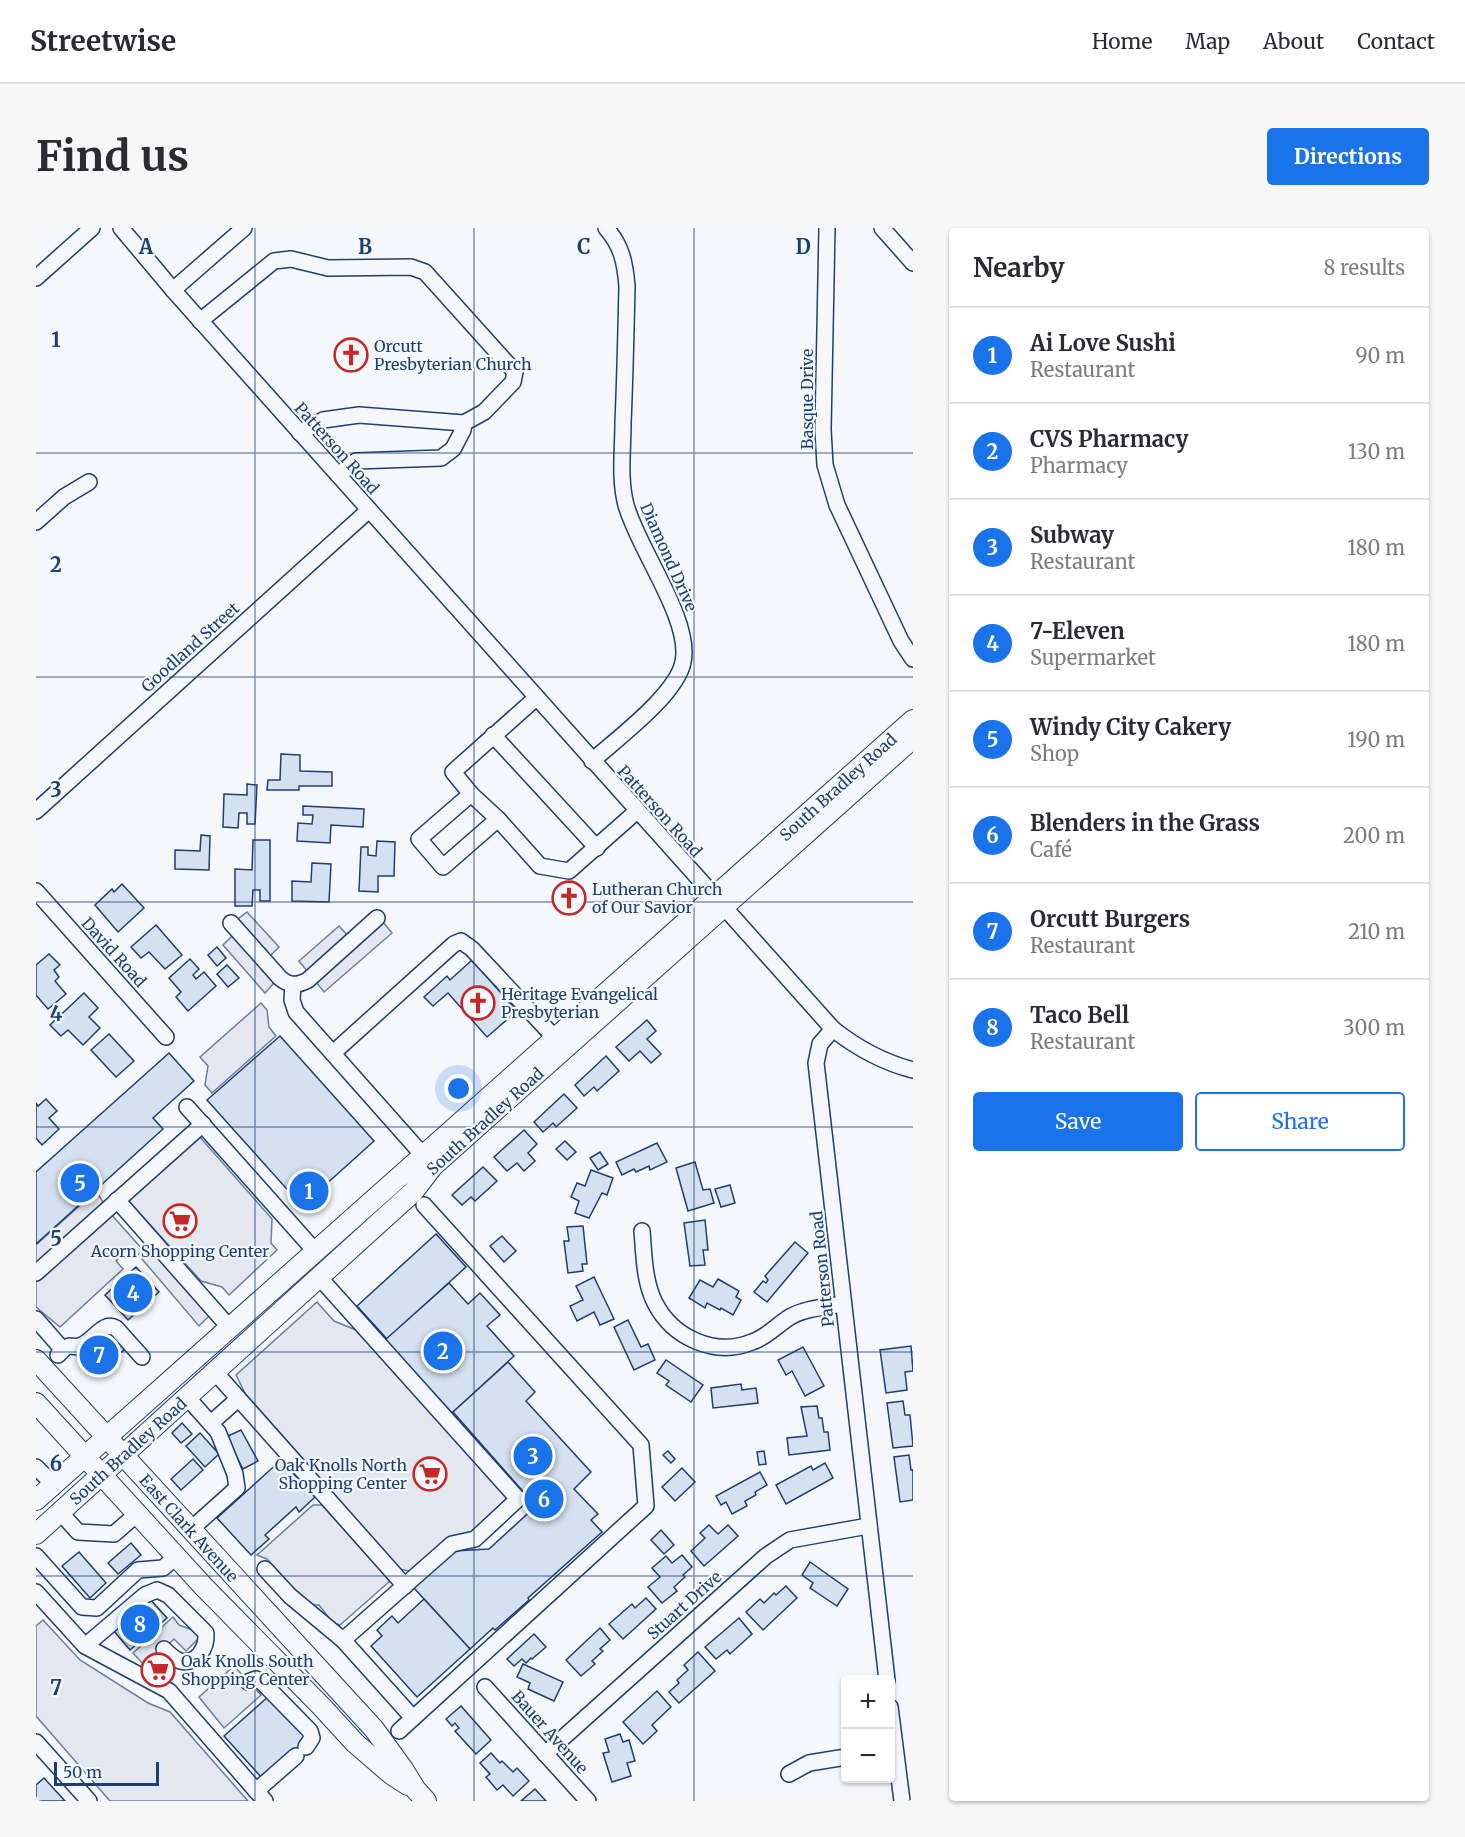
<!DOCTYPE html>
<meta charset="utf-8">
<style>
:root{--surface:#fff;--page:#f7f7f7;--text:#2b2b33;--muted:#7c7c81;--line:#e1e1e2;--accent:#1a73e8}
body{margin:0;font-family:Merriweather,serif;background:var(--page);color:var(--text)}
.controls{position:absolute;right:18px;bottom:18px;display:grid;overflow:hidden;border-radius:6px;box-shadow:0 2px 4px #0004}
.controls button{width:54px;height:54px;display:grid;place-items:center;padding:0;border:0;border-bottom:2px solid var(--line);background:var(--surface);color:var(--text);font:30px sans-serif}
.scale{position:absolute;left:18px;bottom:15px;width:105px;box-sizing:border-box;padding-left:6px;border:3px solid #1d3f73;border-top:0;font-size:16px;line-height:21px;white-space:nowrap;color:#1d3f73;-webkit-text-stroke:4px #f4f7fb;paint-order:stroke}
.you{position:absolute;left:423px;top:861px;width:21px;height:21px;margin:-15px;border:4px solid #fff;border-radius:50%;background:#1a73e8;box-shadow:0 0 0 9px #1a73e833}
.badge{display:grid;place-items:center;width:39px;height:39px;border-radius:50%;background:var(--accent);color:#fff;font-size:20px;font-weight:700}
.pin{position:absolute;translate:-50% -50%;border:3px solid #fff;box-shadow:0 2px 6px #0006}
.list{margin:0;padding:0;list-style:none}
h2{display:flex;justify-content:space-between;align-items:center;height:78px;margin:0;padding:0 24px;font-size:26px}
h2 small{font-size:20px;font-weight:400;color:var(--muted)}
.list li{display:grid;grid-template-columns:39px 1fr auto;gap:18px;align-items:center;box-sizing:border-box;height:96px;padding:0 24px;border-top:2px solid var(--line)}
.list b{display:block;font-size:22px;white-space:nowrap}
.list p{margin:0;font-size:20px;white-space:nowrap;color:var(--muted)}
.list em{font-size:20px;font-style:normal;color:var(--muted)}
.actions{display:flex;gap:12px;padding:18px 24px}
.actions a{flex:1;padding:14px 0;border:2px solid var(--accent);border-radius:6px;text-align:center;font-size:21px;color:var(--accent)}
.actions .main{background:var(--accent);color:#fff}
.map{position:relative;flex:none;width:877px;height:1573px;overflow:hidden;border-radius:6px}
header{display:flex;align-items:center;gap:36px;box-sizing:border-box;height:84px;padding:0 30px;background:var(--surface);border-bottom:2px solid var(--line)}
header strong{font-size:28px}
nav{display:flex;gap:33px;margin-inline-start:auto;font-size:21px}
.intro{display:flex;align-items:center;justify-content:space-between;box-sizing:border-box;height:144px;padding:0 36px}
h1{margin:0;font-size:42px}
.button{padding:15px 27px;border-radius:6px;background:var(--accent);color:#fff;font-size:21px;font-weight:700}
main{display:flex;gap:36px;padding:0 36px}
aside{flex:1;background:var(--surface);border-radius:6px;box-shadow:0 2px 4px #0004}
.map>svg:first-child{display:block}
</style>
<header>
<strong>Streetwise</strong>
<nav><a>Home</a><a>Map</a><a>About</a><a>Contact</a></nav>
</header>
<div class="intro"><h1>Find us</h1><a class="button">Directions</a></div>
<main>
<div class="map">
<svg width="877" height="1573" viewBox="0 0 877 1573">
<rect width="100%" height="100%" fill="#f4f7fb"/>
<!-- parking -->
<g fill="#e3e8f0" stroke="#687fa3" stroke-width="1.5">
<polygon points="211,684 243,719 234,728 237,756 229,765 187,717 195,709 202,691"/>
<polygon points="347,694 356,705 288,764 263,733 303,698 314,710"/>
<polygon points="225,775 231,782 233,799 240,808 176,865 169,857 172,838 164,829"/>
<polygon points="163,908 236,991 235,1015 241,1022 193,1067 186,1059 165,1053 91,971"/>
<polygon points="60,963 74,985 107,1022 100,1029 92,1021 80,1033 87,1041 24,1099 0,1079 0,1017"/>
<polygon points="119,1019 176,1085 163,1098 106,1031"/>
<polygon points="281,1074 298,1093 320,1102 472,1269 436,1305 414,1309 373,1343 363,1341 212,1171 200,1147"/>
<polygon points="277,1277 286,1277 354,1353 304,1397 297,1395 283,1377 272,1377 231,1331 221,1327"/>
<polygon points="137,1389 143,1397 159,1403 164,1409 150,1423 138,1411 109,1438 97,1425"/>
<polygon points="7,1392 44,1432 112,1475 134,1484 212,1573 74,1573 0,1488 0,1398"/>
<polygon points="198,1438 225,1467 188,1500 163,1469"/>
</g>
<!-- building -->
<g fill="#d5e0f0" stroke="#1d3f73" stroke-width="1.5">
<polygon points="245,526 264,527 264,543 296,544 296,558 263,558 263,562 231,562 232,552 244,552"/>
<polygon points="211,556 221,557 219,596 211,596 211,585 203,585 202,600 187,599 188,566 211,567"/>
<polygon points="267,578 328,581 327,599 295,597 294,615 261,613 262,595 276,596 277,587 267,587"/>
<polygon points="165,607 174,608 173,642 139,641 139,622 164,623"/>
<polygon points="217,612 234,612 234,673 224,673 224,662 217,662 216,678 199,678 199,641 216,642"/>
<polygon points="341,613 359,614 358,648 342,648 342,664 323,663 325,619 332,619 332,627 340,628"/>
<polygon points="276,635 295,636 293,674 256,673 256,653 275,654"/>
<polygon points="86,656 108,680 82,704 59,677 76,661 78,664"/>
<polygon points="120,697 146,727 129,741 113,724 105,730 95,719"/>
<polygon points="181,719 190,730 181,738 172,727"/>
<polygon points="13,726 24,737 18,742 23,749 19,753 30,766 12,781 0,767 0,737"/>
<polygon points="154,731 163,741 157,747 160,751 168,744 180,758 152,783 140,769 145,764 133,750"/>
<polygon points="436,732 481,783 451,809 412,765 397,778 388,769 411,748 414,752"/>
<polygon points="191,737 203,750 192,759 181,746"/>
<polygon points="48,765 62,780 53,789 64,800 47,817 32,802 25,808 14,797"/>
<polygon points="611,792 620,803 611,811 625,826 615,835 604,823 593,833 580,819"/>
<polygon points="73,806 98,833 80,849 55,822"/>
<polygon points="244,808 338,913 266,978 171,872"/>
<polygon points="133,825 158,853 117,890 127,901 0,1016 0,944"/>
<polygon points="570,828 583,843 561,863 558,859 548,868 539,857"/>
<polygon points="528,866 541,880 520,899 517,895 507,904 498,894"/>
<polygon points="10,871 21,883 13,890 23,901 6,917 0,910 0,875 2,878"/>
<polygon points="488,902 501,916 492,925 499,933 488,943 481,935 471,943 458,929"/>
<polygon points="529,913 540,924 531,932 520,921"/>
<polygon points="621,915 631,934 614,942 613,938 600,944 598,941 586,947 580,934"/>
<polygon points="564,924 572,936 562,942 554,930"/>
<polygon points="659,934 667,962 674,961 678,975 652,983 640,940"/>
<polygon points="447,939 461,953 439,973 435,969 426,977 416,967"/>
<polygon points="555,942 577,950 571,967 566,965 553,990 539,985 543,973 535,969 541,955 549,958"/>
<polygon points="694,957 699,975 685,979 679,961"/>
<polygon points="669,992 672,1022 667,1022 669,1037 654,1038 648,995"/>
<polygon points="547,998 551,1036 546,1036 547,1043 532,1045 528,1013 533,1013 531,999"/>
<polygon points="400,1006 430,1039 351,1111 321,1078"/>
<polygon points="466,1008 480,1023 468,1034 454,1018"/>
<polygon points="759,1014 772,1025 731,1074 718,1064 727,1053 730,1055 732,1052 729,1048"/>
<polygon points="100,1039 123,1064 92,1092 69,1067"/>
<polygon points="558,1049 578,1091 564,1097 558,1084 541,1093 534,1078 547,1072 540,1058"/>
<polygon points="682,1051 703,1063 700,1069 705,1072 697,1087 685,1080 684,1082 671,1075 669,1080 653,1070 664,1052 677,1059"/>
<polygon points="413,1055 432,1076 444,1065 464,1087 451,1098 478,1128 416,1185 349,1112"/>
<polygon points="592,1092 605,1119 612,1116 619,1132 598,1142 578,1099"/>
<polygon points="71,1100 89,1121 67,1141 65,1138 57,1146 41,1128"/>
<polygon points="875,1118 877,1143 869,1144 871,1162 850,1165 844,1122"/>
<polygon points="767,1119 788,1158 769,1168 756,1143 750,1147 742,1132"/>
<polygon points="630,1132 667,1157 655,1174 630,1157 633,1153 621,1145"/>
<polygon points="472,1134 499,1164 490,1173 555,1244 538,1261 562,1286 555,1292 566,1304 492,1370 493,1372 459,1402 457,1400 434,1421 377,1359 417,1323 453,1321 500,1278 417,1184"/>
<polygon points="705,1156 706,1162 720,1160 722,1175 677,1180 675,1160"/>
<polygon points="867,1173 869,1187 874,1187 877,1218 857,1220 851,1175"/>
<polygon points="781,1178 783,1190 786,1190 788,1204 792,1204 794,1222 753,1227 751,1210 771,1208 765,1179"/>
<polygon points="146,1195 156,1206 145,1215 136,1205"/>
<polygon points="205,1202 222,1233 207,1241 190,1209"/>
<polygon points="164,1205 183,1226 169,1239 150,1218"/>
<polygon points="632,1223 639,1231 635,1235 627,1227"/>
<polygon points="728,1223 730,1236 723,1237 721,1224"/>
<polygon points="873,1227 875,1242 877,1242 877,1272 864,1274 858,1229"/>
<polygon points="157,1231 167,1242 145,1262 135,1251"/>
<polygon points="245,1232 279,1269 263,1284 260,1279 229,1307 233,1311 215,1327 181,1290"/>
<polygon points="789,1235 797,1250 750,1276 740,1257 775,1238 777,1242"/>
<polygon points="646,1240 659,1254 639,1273 626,1259"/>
<polygon points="724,1244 731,1257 719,1264 720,1267 709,1273 711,1278 696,1286 690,1274 685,1277 680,1268"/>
<polygon points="673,1297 682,1306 692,1297 702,1308 668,1338 655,1323 669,1310 664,1305"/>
<polygon points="625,1302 638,1317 628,1326 615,1312"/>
<polygon points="95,1315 105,1327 82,1346 72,1335"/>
<polygon points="43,1324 70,1355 54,1370 26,1338"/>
<polygon points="646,1327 656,1339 647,1347 649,1349 638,1359 641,1363 626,1375 612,1359 624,1349 616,1340 630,1328 636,1335"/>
<polygon points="774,1334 812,1361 801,1378 774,1360 777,1355 766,1347"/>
<polygon points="750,1358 761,1370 727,1402 710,1384 724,1371 728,1375 738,1365 740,1367"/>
<polygon points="113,1370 131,1390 94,1422 77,1402"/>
<polygon points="610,1370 620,1381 587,1411 573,1396 596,1376 599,1380"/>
<polygon points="388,1371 434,1421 381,1469 335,1418 346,1408 341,1402 356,1388 362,1395"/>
<polygon points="703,1390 716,1406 694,1426 691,1422 680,1431 669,1419"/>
<polygon points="564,1400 574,1412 564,1421 567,1423 556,1433 559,1436 545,1448 530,1432"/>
<polygon points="498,1406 510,1419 496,1431 495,1430 490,1435 486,1431 478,1438 471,1431"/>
<polygon points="662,1424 679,1443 643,1475 633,1464 643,1455 641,1452 652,1442 648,1437"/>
<polygon points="487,1436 527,1454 518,1473 492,1461 494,1455 481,1449"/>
<polygon points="621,1463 635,1479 616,1497 621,1503 607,1516 587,1494"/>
<polygon points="233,1468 269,1508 264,1513 273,1523 263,1531 255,1522 225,1549 188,1508"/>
<polygon points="425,1478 455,1512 440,1526 419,1503 423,1500 419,1495 416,1498 410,1491"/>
<polygon points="584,1506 587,1514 593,1512 599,1533 591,1535 595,1548 576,1554 567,1525 573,1524 569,1511"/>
<polygon points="455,1525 464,1535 466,1533 477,1544 481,1540 493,1553 477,1568 467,1557 461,1562 450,1549 454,1546 444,1535"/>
<polygon points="8,1550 29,1573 0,1573 0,1557"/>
<polygon points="499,1561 510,1573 485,1573"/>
</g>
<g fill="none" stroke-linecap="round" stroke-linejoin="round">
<!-- minor casing -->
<g stroke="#1d3f73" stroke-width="18">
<g id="minor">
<polyline points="85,0 137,62 797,801 784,816 780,835 851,1452"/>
<polyline points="791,0 787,202 789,237 801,277 865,413 877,431"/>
<polyline points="846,0 877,35"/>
<polyline points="0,50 56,0"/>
<polyline points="137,62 208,0"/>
<polyline points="164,93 238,33 255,31 292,40 375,39 389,44 479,144 477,154 448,184 428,195 323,187 287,192 264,205"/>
<polyline points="302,247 320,233 405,230 417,221 427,202 428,195"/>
<polyline points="0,294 28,269 53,254"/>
<polyline points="500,470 417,544 435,566 462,591 504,638 533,643 601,583"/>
<polyline points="457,507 561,620"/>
<path d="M556,533C582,510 641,466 647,434C656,392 602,321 590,277C583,251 587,222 587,195C589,149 590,104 591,58C589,35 586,18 570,0"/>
<polyline points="435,566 383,611 407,639 462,591"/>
<polyline points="0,583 333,282"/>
<polyline points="0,663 130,809"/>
<path d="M195,695L244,750C253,758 261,758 272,752L341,690"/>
<polyline points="257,757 256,772 260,784 393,934"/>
<path d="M797,801C821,820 846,834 877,842"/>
<polyline points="297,825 418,716 425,713 436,721 519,810"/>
<polyline points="151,879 279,1023"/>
<polyline points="81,972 193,1099"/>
<path d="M606,1003C608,1026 608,1054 619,1075C637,1110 679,1129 716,1114C731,1109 741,1097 754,1089C769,1080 791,1079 807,1076"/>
<polyline points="0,1045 167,896"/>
<polyline points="283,1049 482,1271 439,1311 416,1316 307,1412"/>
<polyline points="0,1091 27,1122 22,1127"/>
<path d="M33,1118C36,1118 39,1119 43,1118C57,1115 66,1092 80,1100L106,1129"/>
<polyline points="179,1144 369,1358"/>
<polyline points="151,1169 182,1204 199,1246 201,1260 154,1302"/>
<polyline points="175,1195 202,1171"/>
<polyline points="0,1239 17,1256"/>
<polyline points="24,1284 42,1304 78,1306 102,1285"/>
<polyline points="0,1328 46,1379 61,1380 102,1342 127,1340 140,1329"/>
<polyline points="229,1341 254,1368 307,1412 377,1490"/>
<polyline points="0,1364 49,1418 133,1463 229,1573"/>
<path d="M49,1418L109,1367L121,1362L132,1367L170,1405C171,1420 161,1437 144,1433C138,1431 133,1426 128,1421"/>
<polyline points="212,1454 220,1451 226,1454 274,1503 276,1510 270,1519"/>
<polyline points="449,1459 552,1573"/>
<polyline points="854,1479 866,1573"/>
<polyline points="363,1503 610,1278 605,1217 388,977"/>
<polyline points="0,1514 53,1573"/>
<polyline points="509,1526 730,1328 754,1312 832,1298"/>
<polyline points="753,1546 773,1535 810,1529"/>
<polyline points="220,1563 260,1528"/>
</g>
</g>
<!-- major casing -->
<g stroke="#1d3f73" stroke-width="22">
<g id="major">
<polyline points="0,1132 338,1501 367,1541 380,1562 390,1573"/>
<polyline points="0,1175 167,1358 286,1479 319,1515 355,1546 372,1557"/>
<polyline points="0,1272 877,492"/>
<polyline points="0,1306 377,964 397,938 877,510"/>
</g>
</g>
<!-- minor -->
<use href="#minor" stroke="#f4f7fb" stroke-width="15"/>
<!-- major -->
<use href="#major" stroke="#f4f7fb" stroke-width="20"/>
</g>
<!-- grid -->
<path fill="none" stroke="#1d3f73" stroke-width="1.5" stroke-opacity="0.55" d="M219,0V1573M438,0V1573M658,0V1573M0,225H877M0,449H877M0,674H877M0,899H877M0,1124H877M0,1348H877"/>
<!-- icons -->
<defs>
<g id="church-ring" transform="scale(1.725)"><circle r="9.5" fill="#f4f7fb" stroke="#c62828" stroke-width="1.5"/><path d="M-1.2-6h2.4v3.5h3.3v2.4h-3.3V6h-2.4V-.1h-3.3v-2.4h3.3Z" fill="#c62828"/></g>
<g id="supermarket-ring" transform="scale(1.725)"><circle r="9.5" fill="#f4f7fb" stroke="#c62828" stroke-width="1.5"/><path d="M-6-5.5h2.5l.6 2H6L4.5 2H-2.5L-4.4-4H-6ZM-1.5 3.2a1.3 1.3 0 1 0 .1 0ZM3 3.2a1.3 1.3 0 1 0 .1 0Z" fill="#c62828"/></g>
</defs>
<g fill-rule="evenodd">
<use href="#church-ring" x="315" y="127"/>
<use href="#church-ring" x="533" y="670"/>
<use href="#church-ring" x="442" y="775"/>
<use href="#supermarket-ring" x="144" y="993"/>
<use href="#supermarket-ring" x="394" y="1246"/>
<use href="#supermarket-ring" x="122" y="1442"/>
</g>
<g text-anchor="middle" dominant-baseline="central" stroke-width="4.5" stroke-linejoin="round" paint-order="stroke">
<!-- poi labels -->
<g font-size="16" fill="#1d3f73" stroke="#f4f7fb" text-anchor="start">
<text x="338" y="118">Orcutt<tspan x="338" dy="18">Presbyterian Church</tspan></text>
<text x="556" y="661">Lutheran Church<tspan x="556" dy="18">of Our Savior</tspan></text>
<text x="465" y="766">Heritage Evangelical<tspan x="465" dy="18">Presbyterian</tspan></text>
<text x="144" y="1023" text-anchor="middle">Acorn Shopping Center</text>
<text x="371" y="1237" text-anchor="end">Oak Knolls North<tspan x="371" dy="18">Shopping Center</tspan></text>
<text x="145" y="1433">Oak Knolls South<tspan x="145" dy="18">Shopping Center</tspan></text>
</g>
<!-- street labels -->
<g font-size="16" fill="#1d3f73" stroke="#f4f7fb">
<text transform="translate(771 171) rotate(-90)">Basque Drive</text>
<text transform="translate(301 220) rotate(48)">Patterson Road</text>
<text transform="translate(633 329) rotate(66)">Diamond Drive</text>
<text transform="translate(154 419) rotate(-42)">Goodland Street</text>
<text transform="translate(802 559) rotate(-42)">South Bradley Road</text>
<text transform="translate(624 583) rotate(48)">Patterson Road</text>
<text transform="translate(78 724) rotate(48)">David Road</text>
<text transform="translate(449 893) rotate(-42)">South Bradley Road</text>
<text transform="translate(786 1041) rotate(-96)">Patterson Road</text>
<text transform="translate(92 1223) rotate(-42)">South Bradley Road</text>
<text transform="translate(153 1300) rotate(48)">East Clark Avenue</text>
<text transform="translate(648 1377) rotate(-42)">Stuart Drive</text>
<text transform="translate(514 1504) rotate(48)">Bauer Avenue</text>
</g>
</g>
<g font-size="20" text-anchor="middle" font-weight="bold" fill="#1d3f73" stroke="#f4f7fb" stroke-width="4.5" stroke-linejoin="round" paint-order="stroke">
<text x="110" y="26">A</text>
<text x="329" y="26">B</text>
<text x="548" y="26">C</text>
<text x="767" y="26">D</text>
<text x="20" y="119">1</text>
<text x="20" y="344">2</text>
<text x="20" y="569">3</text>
<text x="20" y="793">4</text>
<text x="20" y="1018">5</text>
<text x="20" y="1243">6</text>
<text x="20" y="1467">7</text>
</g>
</svg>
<div class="controls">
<button>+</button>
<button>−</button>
</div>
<div class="scale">50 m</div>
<div class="you"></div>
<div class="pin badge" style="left:273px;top:963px">1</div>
<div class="pin badge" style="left:407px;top:1123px">2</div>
<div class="pin badge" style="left:497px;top:1228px">3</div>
<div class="pin badge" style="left:97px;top:1065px">4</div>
<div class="pin badge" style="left:44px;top:955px">5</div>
<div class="pin badge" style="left:508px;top:1271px">6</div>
<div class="pin badge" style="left:63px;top:1127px">7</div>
<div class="pin badge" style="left:104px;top:1396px">8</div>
</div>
<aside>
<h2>Nearby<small>8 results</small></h2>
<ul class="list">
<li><span class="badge">1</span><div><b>Ai Love Sushi</b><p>Restaurant</p></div><em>90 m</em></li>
<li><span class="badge">2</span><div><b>CVS Pharmacy</b><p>Pharmacy</p></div><em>130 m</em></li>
<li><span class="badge">3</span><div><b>Subway</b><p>Restaurant</p></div><em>180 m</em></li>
<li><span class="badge">4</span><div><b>7-Eleven</b><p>Supermarket</p></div><em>180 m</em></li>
<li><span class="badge">5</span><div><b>Windy City Cakery</b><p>Shop</p></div><em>190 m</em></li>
<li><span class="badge">6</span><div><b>Blenders in the Grass</b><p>Café</p></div><em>200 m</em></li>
<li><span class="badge">7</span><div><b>Orcutt Burgers</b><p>Restaurant</p></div><em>210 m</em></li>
<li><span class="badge">8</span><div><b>Taco Bell</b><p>Restaurant</p></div><em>300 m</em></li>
</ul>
<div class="actions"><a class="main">Save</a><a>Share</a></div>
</aside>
</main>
